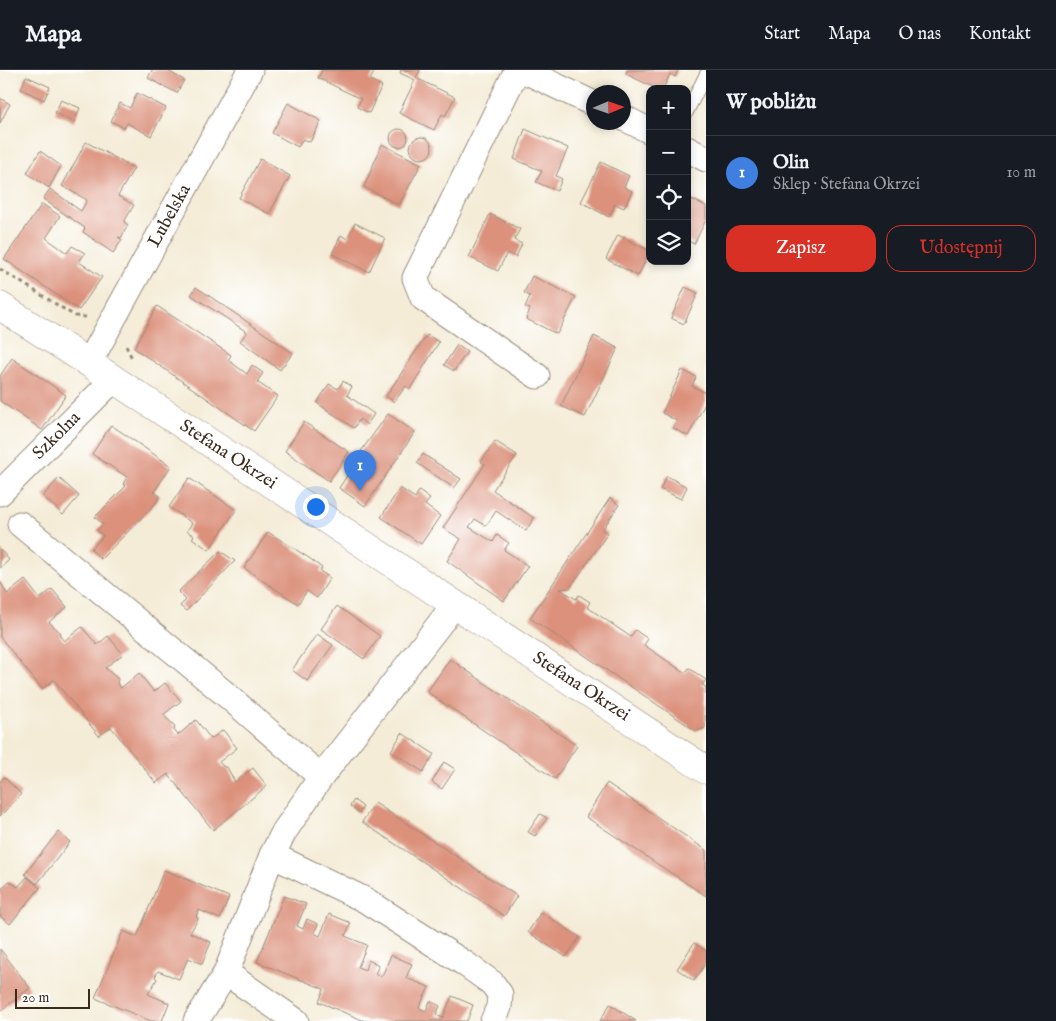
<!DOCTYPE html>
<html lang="pl">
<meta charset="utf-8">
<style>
:root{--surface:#171b24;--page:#242831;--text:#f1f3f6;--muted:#9ea1a6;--line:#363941;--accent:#d93025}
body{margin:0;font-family:"IM FELL English",serif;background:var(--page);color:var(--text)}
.controls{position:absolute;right:15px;top:15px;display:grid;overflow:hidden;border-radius:10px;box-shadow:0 2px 8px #0003}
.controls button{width:45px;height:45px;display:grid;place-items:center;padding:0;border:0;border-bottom:1px solid var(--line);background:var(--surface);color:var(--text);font:25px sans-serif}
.compass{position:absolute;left:586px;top:15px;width:45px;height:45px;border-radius:50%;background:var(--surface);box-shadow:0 2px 8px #0003;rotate:88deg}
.scale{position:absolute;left:15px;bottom:12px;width:75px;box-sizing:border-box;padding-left:5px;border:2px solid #3b2a1e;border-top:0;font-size:14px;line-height:18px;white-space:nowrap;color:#3b2a1e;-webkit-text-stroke:4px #fff;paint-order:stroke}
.you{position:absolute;left:315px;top:436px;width:18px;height:18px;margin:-12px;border:4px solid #fff;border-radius:50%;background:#1a73e8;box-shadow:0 0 0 8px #1a73e833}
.badge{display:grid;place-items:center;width:32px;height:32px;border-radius:50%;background:var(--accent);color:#fff;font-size:16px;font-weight:700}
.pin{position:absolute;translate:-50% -41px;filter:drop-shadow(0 1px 2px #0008)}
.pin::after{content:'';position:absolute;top:26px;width:18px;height:15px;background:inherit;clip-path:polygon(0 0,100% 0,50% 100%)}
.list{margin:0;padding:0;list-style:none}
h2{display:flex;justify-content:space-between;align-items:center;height:65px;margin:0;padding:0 20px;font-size:21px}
h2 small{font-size:16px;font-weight:400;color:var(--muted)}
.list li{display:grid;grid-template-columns:32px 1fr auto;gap:15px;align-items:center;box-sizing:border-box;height:75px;padding:0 20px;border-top:1px solid var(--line)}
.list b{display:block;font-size:19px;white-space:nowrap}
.list p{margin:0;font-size:16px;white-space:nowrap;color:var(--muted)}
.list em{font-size:16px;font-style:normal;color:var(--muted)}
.actions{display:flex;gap:10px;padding:15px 20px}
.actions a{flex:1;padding:11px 0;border:1px solid var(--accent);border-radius:15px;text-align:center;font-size:18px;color:var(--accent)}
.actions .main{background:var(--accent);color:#fff}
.icon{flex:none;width:28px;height:28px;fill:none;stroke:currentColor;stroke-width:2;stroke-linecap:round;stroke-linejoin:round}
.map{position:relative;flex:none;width:706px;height:951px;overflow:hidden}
header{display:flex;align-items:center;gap:30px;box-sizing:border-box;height:70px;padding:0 25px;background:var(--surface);border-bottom:1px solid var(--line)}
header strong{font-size:24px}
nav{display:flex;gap:28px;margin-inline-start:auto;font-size:18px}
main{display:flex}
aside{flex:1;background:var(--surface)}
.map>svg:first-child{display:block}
</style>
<header>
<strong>Mapa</strong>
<nav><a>Start</a><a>Mapa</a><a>O nas</a><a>Kontakt</a></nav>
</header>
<main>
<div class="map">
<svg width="706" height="951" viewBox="0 0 706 951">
<rect width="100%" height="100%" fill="#fff"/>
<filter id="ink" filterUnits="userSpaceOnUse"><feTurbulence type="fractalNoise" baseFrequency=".02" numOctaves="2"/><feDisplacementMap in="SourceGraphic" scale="10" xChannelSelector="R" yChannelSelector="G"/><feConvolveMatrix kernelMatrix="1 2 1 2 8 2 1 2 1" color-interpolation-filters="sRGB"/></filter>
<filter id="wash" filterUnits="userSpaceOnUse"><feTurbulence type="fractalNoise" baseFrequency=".0096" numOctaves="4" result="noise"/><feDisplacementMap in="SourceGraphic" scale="20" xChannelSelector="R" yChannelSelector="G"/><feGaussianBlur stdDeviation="1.12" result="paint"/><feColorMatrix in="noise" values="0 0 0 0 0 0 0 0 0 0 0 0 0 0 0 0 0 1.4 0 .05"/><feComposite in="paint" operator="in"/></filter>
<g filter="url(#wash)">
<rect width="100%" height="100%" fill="#f4ecd7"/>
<g id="blocks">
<!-- building -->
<g fill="#db917c">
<polygon points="152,0 166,0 184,10 177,23 148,8"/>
<polygon points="322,0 375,0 370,10 382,16 369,43 357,37 361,29 318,8"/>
<polygon points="401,0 420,0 416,8 455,27 445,46 442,44 434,60 399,43 415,10 400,3"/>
<polygon points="627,0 678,0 675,7 670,4 663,19 657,19 626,4"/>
<polygon points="26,6 50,17 44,30 21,19"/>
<polygon points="137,23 166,38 151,66 127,53 124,58 111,51 120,33 130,38"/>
<polygon points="0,28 10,34 0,53"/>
<polygon points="61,30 80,38 74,52 55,43"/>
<polygon points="288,33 321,51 310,72 303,69 298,77 272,63"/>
<circle cx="399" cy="68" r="9"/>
<polygon points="525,59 568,78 556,106 562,109 557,121 536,112 542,101 514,89"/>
<circle cx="421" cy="78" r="11"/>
<polygon points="86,72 134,98 118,126 134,135 124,152 128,155 121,168 118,167 122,170 113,183 83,162 85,158 43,129 50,119 81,141 87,130 62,116"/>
<polygon points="382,74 421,94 399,135 364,117"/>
<polygon points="40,81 61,96 49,118 27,103"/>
<polygon points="260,89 290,106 269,144 239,128"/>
<polygon points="601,92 629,106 624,117 632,121 624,138 615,134 609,147 581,132"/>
<polygon points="687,127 706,136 706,150 694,174 687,170"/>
<polygon points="42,134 60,146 46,168 67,183 72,176 85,183 79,192 102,207 79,240 4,189"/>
<polygon points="490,144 520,159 514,170 522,174 516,187 507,183 498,201 469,187"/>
<polygon points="355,153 385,168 369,202 332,184 341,165 347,169"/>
<polygon points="618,165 650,181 638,206 606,189"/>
<polygon points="532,206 576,227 557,264 526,249 530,239 525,237 530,226 524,223"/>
<polygon points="196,217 293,283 280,300 240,271 247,262 191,225"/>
<polygon points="685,217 698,223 684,254 671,248"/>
<polygon points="157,236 231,285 228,290 247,304 252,295 263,303 257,312 278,326 254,361 134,278"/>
<polygon points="427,265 439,272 410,319 406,316 394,332 386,326"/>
<polygon points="594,266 618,278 585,347 561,336"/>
<polygon points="457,275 467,282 454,301 444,295"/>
<polygon points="12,288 66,325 42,360 0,331 0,306"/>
<polygon points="682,300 696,307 692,316 706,323 706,332 688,366 673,358 677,351 662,343"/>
<polygon points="343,311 352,317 347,325 374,344 367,355 360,349 354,358 317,333 329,314 338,319"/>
<polygon points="388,344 415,362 365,436 339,418 360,386 359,384"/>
<polygon points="304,352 349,382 329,411 285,381"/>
<polygon points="111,355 171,396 154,422 160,426 155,434 101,489 91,479 103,466 97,460 103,454 95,447 126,416 123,414 127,407 92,384"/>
<polygon points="495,371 517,385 493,420 534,448 526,461 496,441 486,456 475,449 469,457 493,472 497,465 509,473 504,480 528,496 504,531 447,491 461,469 443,458 485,394 481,392"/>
<polygon points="423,384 461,409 454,418 417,393"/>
<polygon points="667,406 687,417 681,429 660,419"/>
<polygon points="59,408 79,426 63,445 43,426"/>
<polygon points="189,408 236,440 209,480 192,468 194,466 187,461 192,453 169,437"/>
<polygon points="400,418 415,428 419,421 430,429 425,435 440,446 421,474 381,447"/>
<polygon points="610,428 619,435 602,460 608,463 570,518 560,519 576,529 579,525 590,532 587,537 631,567 635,560 648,569 644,575 685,603 689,598 706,610 702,615 706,617 705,658 696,661 530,548"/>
<polygon points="268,462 309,488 322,498 320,501 330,508 317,528 307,521 298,534 244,498"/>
<polygon points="0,479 9,490 0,498"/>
<polygon points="220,481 235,491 186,541 180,536 186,530 178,522"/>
<polygon points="25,510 40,529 52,519 67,537 49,552 61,563 60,566 64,571 82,557 97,575 108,566 123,584 105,598 118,609 117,613 121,618 139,603 154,622 165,613 181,631 163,645 175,656 174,660 178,665 196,650 211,669 223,660 237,678 219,692 224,697 227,697 235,712 253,698 267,716 213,760 168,704 156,713 111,657 99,666 54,610 42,619 0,567 0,511 7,524"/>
<polygon points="337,536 380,566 364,589 321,559"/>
<polygon points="317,564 333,575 307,611 292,600"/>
<polygon points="450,589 577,676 555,709 427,622"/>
<polygon points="402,663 434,684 423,702 391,681"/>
<polygon points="444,692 455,699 442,719 432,712"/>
<polygon points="4,707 21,724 0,746 0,712"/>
<polygon points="607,713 706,780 706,826 586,747"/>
<polygon points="354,730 363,737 359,743 350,736"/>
<polygon points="375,733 517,826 504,846 362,752"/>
<polygon points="540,744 547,748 535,766 528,762"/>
<polygon points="58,762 70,772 37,814 25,804"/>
<polygon points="164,800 229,827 220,849 199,840 196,846 198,849 190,863 211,872 202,894 188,888 179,909 158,901 155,907 157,909 148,924 169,933 162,951 151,951 95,928 123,861 137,867"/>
<polygon points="27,807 40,818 10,854 0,846 0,821 9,811 18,817"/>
<polygon points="284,826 306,834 297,856 303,859 307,849 318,854 314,863 320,866 329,844 351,853 345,866 367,875 358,897 365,900 368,890 379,895 375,904 382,906 391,885 412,894 406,908 429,917 419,938 426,941 430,931 440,936 436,945 443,948 452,926 473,935 467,951 365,951 319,932 324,919 257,892"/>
<polygon points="541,842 580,867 566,887 528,862"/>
<polygon points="694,873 706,881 706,893 694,911 677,899"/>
<polygon points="0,879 30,918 0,941"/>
<polygon points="610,934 636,951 600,951"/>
</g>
</g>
</g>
<g filter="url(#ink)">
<use href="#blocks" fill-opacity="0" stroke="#988b7a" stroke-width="1"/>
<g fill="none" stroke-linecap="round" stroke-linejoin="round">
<!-- service casing -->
<g stroke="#988b7a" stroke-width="14">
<polyline id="service" points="687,42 706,4"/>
</g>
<!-- minor casing -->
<g stroke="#988b7a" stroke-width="27">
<g id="minor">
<polyline points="517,0 415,208 423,228 537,306"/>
<polyline points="523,0 594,34"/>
<polyline points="624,48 650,61"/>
<polyline points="687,79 706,89"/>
<polyline points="89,293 250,0"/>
<polyline points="0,423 114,309"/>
<polyline points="20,454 229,627 321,707"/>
<polyline points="272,785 365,830 464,893 492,913 500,924 499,937 493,951"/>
<polyline points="226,903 296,951"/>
<polyline points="196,951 226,903 272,785 284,762 321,707 455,534"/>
</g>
</g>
<!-- tertiary casing -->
<g stroke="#988b7a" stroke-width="29">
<polyline id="tertiary" points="0,236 89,293 706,700"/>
</g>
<!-- path -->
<g stroke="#988b7a" stroke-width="3" stroke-dasharray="4 4" stroke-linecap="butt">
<polyline points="0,199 75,246 86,247"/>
<polyline points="126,276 132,288"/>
</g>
<!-- service -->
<use href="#service" stroke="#fff" stroke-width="12"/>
<!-- minor -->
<use href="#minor" stroke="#fff" stroke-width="25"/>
<!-- tertiary -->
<use href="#tertiary" stroke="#fff" stroke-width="28"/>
</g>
</g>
<g text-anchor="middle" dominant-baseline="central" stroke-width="5" stroke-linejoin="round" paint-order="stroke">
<!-- street labels -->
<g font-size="18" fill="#3b2a1e" stroke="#fff">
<text transform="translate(170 146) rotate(-61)">Lubelska</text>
<text transform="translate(57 366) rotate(-45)">Szkolna</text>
<text transform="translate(228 385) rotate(33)">Stefana Okrzei</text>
<text transform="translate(581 617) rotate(33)">Stefana Okrzei</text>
</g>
</g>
</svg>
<div class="controls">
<button>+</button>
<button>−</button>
<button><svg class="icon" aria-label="locate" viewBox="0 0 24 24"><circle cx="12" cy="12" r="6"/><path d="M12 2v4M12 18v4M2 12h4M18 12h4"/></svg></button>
<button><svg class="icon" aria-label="layers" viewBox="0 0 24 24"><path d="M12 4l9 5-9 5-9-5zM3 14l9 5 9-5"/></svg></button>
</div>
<svg class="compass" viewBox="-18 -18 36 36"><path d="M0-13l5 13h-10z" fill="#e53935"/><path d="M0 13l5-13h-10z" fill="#9ea1a6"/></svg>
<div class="scale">20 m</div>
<div class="you"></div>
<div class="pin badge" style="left:360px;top:421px;background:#3f7fe0">1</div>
</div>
<aside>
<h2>W pobliżu<small></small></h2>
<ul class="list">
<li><span class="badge" style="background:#3f7fe0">1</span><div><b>Olin</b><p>Sklep · Stefana Okrzei</p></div><em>10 m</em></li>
</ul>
<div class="actions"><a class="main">Zapisz</a><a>Udostępnij</a></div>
</aside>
</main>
